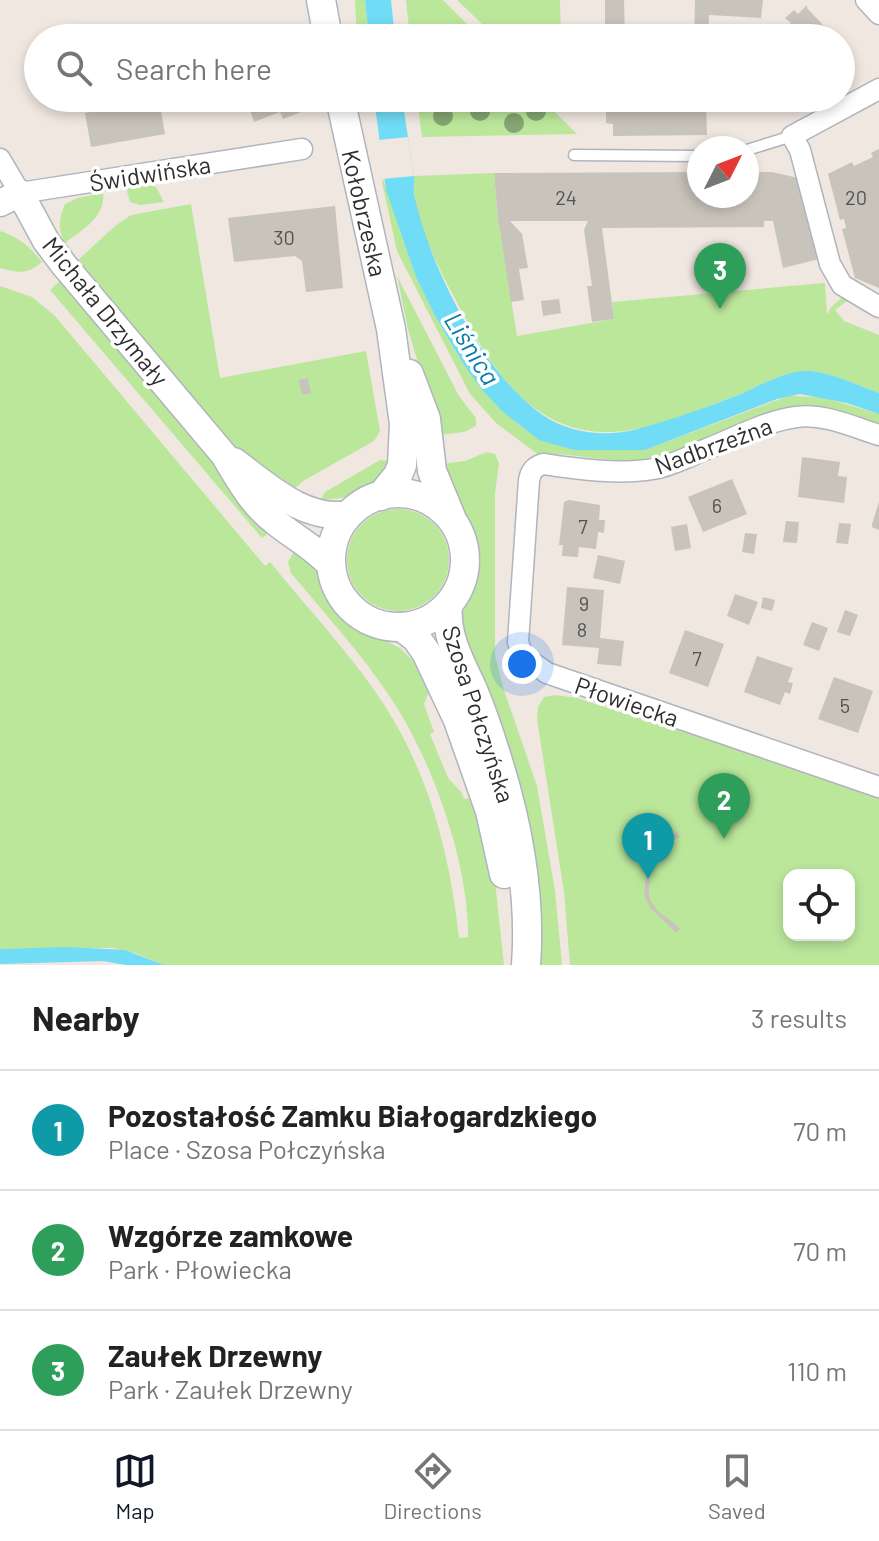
<!DOCTYPE html>
<meta charset="utf-8">
<style>
:root{--surface:#fff;--page:#f2f2f2;--text:#222;--muted:#767676;--line:#e0e0e0;--accent:#111827}
body{margin:0;font-family:Barlow,sans-serif;background:var(--page);color:var(--text)}
.controls{position:absolute;right:24px;bottom:24px;display:grid;overflow:hidden;border-radius:16px;box-shadow:0 4px 12px #0003}
.controls button{width:72px;height:72px;display:grid;place-items:center;padding:0;border:0;border-bottom:2px solid var(--line);background:var(--surface);color:var(--text);font:40px sans-serif}
.compass{position:absolute;left:687px;top:136px;width:72px;height:72px;border-radius:50%;background:var(--surface);box-shadow:0 4px 12px #0003;rotate:48deg}
.you{position:absolute;left:522px;top:664px;width:28px;height:28px;margin:-20px;border:6px solid #fff;border-radius:50%;background:#1a73e8;box-shadow:0 0 0 12px #1a73e833}
.badge{display:grid;place-items:center;width:52px;height:52px;border-radius:50%;background:var(--accent);color:#fff;font-size:26px;font-weight:700}
.pin{position:absolute;translate:-50% -66px;filter:drop-shadow(0 2px 4px #0008)}
.pin::after{content:'';position:absolute;top:42px;width:28px;height:24px;background:inherit;clip-path:polygon(0 0,100% 0,50% 100%)}
.list{margin:0;padding:0;list-style:none}
h2{display:flex;justify-content:space-between;align-items:center;height:104px;margin:0;padding:0 32px;font-size:34px}
h2 small{font-size:26px;font-weight:400;color:var(--muted)}
.list li{display:grid;grid-template-columns:52px 1fr auto;gap:24px;align-items:center;box-sizing:border-box;height:120px;padding:0 32px;border-top:2px solid var(--line)}
.list b{display:block;font-size:30px;white-space:nowrap}
.list p{margin:0;font-size:26px;white-space:nowrap;color:var(--muted)}
.list em{font-size:26px;font-style:normal;color:var(--muted)}
.icon{flex:none;width:44px;height:44px;fill:none;stroke:currentColor;stroke-width:2;stroke-linecap:round;stroke-linejoin:round}
.map{position:relative;flex:none;width:879px;height:965px;overflow:hidden}
.search{position:absolute;background:var(--surface);box-shadow:0 4px 12px #0003;left:24px;right:24px;top:24px;height:88px;display:flex;align-items:center;gap:20px;box-sizing:border-box;padding:0 28px;border-radius:44px;color:var(--muted);font-size:30px}
.sheet{height:464px;background:var(--surface)}
nav{display:flex;justify-content:space-around;align-items:center;box-sizing:border-box;height:112px;border-top:2px solid var(--line);background:var(--surface);font-size:22px;color:var(--muted)}
nav a{display:grid;justify-items:center;gap:4px}
nav .on{color:var(--accent)}
.map>svg:first-child{display:block}
</style>
<div class="map">
<svg width="879" height="965" viewBox="0 0 879 965">
<rect width="100%" height="100%" fill="#efe7e0"/>
<!-- green -->
<g fill="#bbe79b" fill-rule="evenodd">
<polygon points="355,0 365,0 369,38 357,38"/>
<polygon points="406,0 443,0 481,38 410,38"/>
<polygon points="457,0 560,0 561,38 497,38"/>
<polygon points="417,98 541,98 577,134 422,137"/>
<path d="M494,173L498,218L517,336L614,319L612,302L825,283L827,315L832,306L843,297L848,300L835,310L844,321L879,335V393C857,385 833,373 810,372C785,370 758,387 735,396C702,408 666,425 631,430C547,444 500,385 465,317C445,280 410,219 414,176Z"/>
<path d="M383,179L416,277L435,316L464,365L502,411L574,450H645L788,396L822,397L879,414V426C848,415 822,405 789,407C743,422 682,456 637,460C604,463 569,451 539,455L496,423L470,394L397,251L382,182Z"/>
<polygon points="150,185 156,187 164,202 140,205 130,202 126,188"/>
<path d="M103,193C106,217 82,230 65,243C57,228 59,219 65,204L78,198Z"/>
<polygon points="191,204 220,378 366,351 380,431 374,441 303,481 292,491 251,463 228,439 77,261 115,226 131,215"/>
<path d="M0,231C19,237 30,247 42,262C27,275 18,273 0,268Z"/>
<polygon points="397,276 459,396 476,418 476,426 464,432 439,435 408,329"/>
<polygon points="60,281 272,530 262,538 50,290"/>
<path d="M0,286L32,297L55,316L265,566L270,562C308,609 352,655 385,706C430,776 450,856 459,938L468,937C469,863 432,759 390,697C361,653 325,614 291,573L288,562L297,547L320,573L325,592L341,615L364,631L400,648L413,661L431,687L424,704L434,732L430,734L448,778L462,793L464,799L474,797L492,853L504,965H164L135,953L113,948L0,949Z"/>
<polygon points="487,452 495,454 499,463 495,493 495,655 503,687 537,786 555,891 562,965 538,965 459,623 477,575 477,557 472,532 452,495 442,464 465,461"/>
<path d="M380,460L392,461C371,488 357,500 321,499L325,492Z"/>
<circle cx="398" cy="560" r="51"/>
<path d="M555,695L577,698L879,795V965H570L564,892L537,719L538,707L544,697ZM789,875H849V935H789Z"/>
</g>
<!-- water -->
<g fill="#70dcf5">
<polygon points="365,0 391,0 395,38 369,38"/>
<path d="M374,98H402C406,124 410,150 414,176C415,182 413,188 414,194C429,265 485,380 549,419C575,434 608,437 637,429C672,420 707,407 741,394C761,385 786,370 810,371C833,373 857,385 879,393V414L847,403L800,394L777,399L645,450H574L539,440L502,411L483,391L464,365L435,316L416,277L386,190Z"/>
<polygon points="67,947 125,950 164,965 126,965 103,961 0,964 0,949"/>
</g>
<!-- pier -->
<polygon fill="#efe7e0" points="408,137 414,176 383,179 378,140"/>
<!-- building -->
<g fill="#c8c3bb">
<polygon points="605,0 624,0 625,38 605,38"/>
<polygon points="695,0 763,0 761,18 709,15 708,38 694,38"/>
<polygon points="807,5 807,8 835,38 791,38 783,30 791,23 785,18 794,10 798,14"/>
<polygon points="246,98 295,98 301,112 283,119 280,112 254,122"/>
<polygon points="613,98 706,98 707,135 613,136 613,124 606,123 606,109 613,109"/>
<polygon points="159,100 165,134 91,147 85,113"/>
<polygon points="879,149 879,288 855,278 842,229 846,228 844,219 840,220 828,174 852,162 854,166 873,157 871,153"/>
<polygon points="699,172 699,196 747,196 747,172 772,172 798,178 819,259 783,268 773,221 764,221 764,227 602,228 614,319 592,322 587,286 592,286 584,230 588,221 510,221 522,234 528,268 519,269 524,300 511,302 498,218 494,173"/>
<polygon points="335,206 343,288 306,292 302,261 295,256 234,262 228,218"/>
<polygon points="559,299 561,313 543,316 541,301"/>
<polygon points="308,378 311,393 302,395 299,380"/>
<polygon points="802,457 840,462 838,476 847,477 844,503 798,497"/>
<polygon points="732,479 747,514 703,532 688,497"/>
<polygon points="569,500 600,505 599,520 605,520 604,533 598,532 596,549 579,547 578,557 562,556 563,545 559,545 564,502"/>
<polygon points="879,502 879,530 872,527 872,524"/>
<polygon points="786,521 799,522 797,543 783,542"/>
<polygon points="839,523 851,524 848,544 836,543"/>
<polygon points="687,524 691,548 675,551 671,527"/>
<polygon points="745,533 757,534 754,554 742,552"/>
<polygon points="598,555 625,561 620,584 593,578"/>
<polygon points="567,587 604,590 600,638 624,641 621,666 597,664 599,648 562,645"/>
<polygon points="735,594 758,602 749,625 727,616"/>
<polygon points="763,597 775,600 772,611 761,608"/>
<polygon points="845,610 858,615 850,636 837,632"/>
<polygon points="812,622 828,628 819,651 803,645"/>
<polygon points="685,630 724,644 708,687 669,673"/>
<polygon points="757,656 793,668 788,682 793,683 790,694 785,692 780,705 744,692"/>
<polygon points="834,677 873,691 858,733 818,719"/>
<polygon points="677,832 680,837 660,847 657,851 651,871 649,891 650,900 658,911 680,928 677,933 651,909 644,895 647,863 653,849 664,839"/>
</g>
<g fill="none" stroke-linecap="round" stroke-linejoin="round">
<!-- service casing -->
<g stroke="#b0b4be" stroke-width="13">
<g id="service">
<polyline points="747,150 792,136"/>
<polyline points="574,155 699,156"/>
</g>
</g>
<!-- minor casing -->
<g stroke="#b0b4be" stroke-width="23">
<g id="minor">
<polyline points="866,0 879,14"/>
<polyline points="879,89 792,136 800,150 830,264 842,285 879,307"/>
<polyline points="0,159 20,193 302,149"/>
<path d="M879,435C853,427 824,413 796,417C765,421 733,439 704,450C688,457 671,466 653,469C617,475 579,469 543,464C534,467 531,471 529,480L518,642L523,656L547,673L879,787"/>
</g>
</g>
<!-- tertiary casing -->
<g stroke="#b0b4be" stroke-width="29">
<g id="tertiary">
<path d="M0,203L20,193L46,241L64,265L224,455C238,478 251,503 273,520C293,537 315,547 332,567"/>
<path d="M234,461C268,486 305,522 350,514"/>
</g>
</g>
<!-- secondary casing -->
<g stroke="#b0b4be" stroke-width="31">
<g id="secondary">
<polyline points="321,0 328,38"/>
<polyline points="340,98 391,329 404,424 402,465 398,475 381,496"/>
<polyline points="409,374 426,419 432,471 451,517"/>
<circle cx="398" cy="560" r="67"/>
<path d="M448,605C445,637 461,663 474,692C483,714 491,738 498,761C518,825 531,898 526,965"/>
<polyline points="402,627 416,638 426,652 458,720 490,811 504,874"/>
</g>
</g>
<!-- service -->
<use href="#service" stroke="#fff" stroke-width="10"/>
<!-- minor -->
<use href="#minor" stroke="#fff" stroke-width="20"/>
<!-- tertiary -->
<use href="#tertiary" stroke="#fff" stroke-width="26"/>
<!-- secondary -->
<use href="#secondary" stroke="#fff" stroke-width="28"/>
</g>
<!-- trees -->
<g fill="#86a672">
<circle cx="480" cy="111" r="10"/>
<circle cx="536" cy="111" r="10"/>
<circle cx="443" cy="116" r="10"/>
<circle cx="514" cy="123" r="10"/>
</g>
<g text-anchor="middle" dominant-baseline="central" stroke-width="7" stroke-linejoin="round" paint-order="stroke">
<!-- number labels -->
<g font-size="20" fill="#545351">
<text x="566" y="197">24</text>
<text x="856" y="197">20</text>
<text x="284" y="237">30</text>
<text x="717" y="505">6</text>
<text x="583" y="526">7</text>
<text x="584" y="603">9</text>
<text x="582" y="629">8</text>
<text x="697" y="658">7</text>
<text x="845" y="705">5</text>
</g>
<!-- street labels -->
<g font-size="24" fill="#2e2e2e" stroke="#fff">
<text transform="translate(150 173) rotate(-9)">Świdwińska</text>
<text transform="translate(365 213) rotate(77)">Kołobrzeska</text>
<text transform="translate(106 311) rotate(51)">Michała Drzymały</text>
<text transform="translate(713 445) rotate(-20)">Nadbrzeżna</text>
<text transform="translate(627 701) rotate(19)">Płowiecka</text>
<text transform="translate(479 714) rotate(72)">Szosa Połczyńska</text>
</g>
<!-- water labels -->
<g font-size="26" font-style="italic" fill="#077da8" stroke="#fff">
<text transform="translate(473 348) rotate(58)">Liśnica</text>
</g>
</g>
</svg>
<div class="controls">
<button><svg class="icon" aria-label="locate" viewBox="0 0 24 24"><circle cx="12" cy="12" r="6"/><path d="M12 2v4M12 18v4M2 12h4M18 12h4"/></svg></button>
</div>
<svg class="compass" viewBox="-18 -18 36 36"><path d="M0-13l5 13h-10z" fill="#e53935"/><path d="M0 13l5-13h-10z" fill="#767676"/></svg>
<div class="you"></div>
<div class="pin badge" style="left:648px;top:879px;background:#0f9aa8">1</div>
<div class="pin badge" style="left:724px;top:839px;background:#2e9e5b">2</div>
<div class="pin badge" style="left:720px;top:309px;background:#2e9e5b">3</div>
<div class="search"><svg class="icon" aria-label="search" viewBox="0 0 24 24"><circle cx="10" cy="10" r="6"/><path d="M15 15l6 6"/></svg>Search here</div>
</div>
<section class="sheet">
<h2>Nearby<small>3 results</small></h2>
<ul class="list">
<li><span class="badge" style="background:#0f9aa8">1</span><div><b>Pozostałość Zamku Białogardzkiego</b><p>Place · Szosa Połczyńska</p></div><em>70 m</em></li>
<li><span class="badge" style="background:#2e9e5b">2</span><div><b>Wzgórze zamkowe</b><p>Park · Płowiecka</p></div><em>70 m</em></li>
<li><span class="badge" style="background:#2e9e5b">3</span><div><b>Zaułek Drzewny</b><p>Park · Zaułek Drzewny</p></div><em>110 m</em></li>
</ul>
</section>
<nav>
<a class="on"><svg class="icon" aria-label="map" viewBox="0 0 24 24"><path d="M3 6l6-2 6 2 6-2v14l-6 2-6-2-6 2zM9 4v14M15 6v14"/></svg>Map</a>
<a><svg class="icon" aria-label="directions" viewBox="0 0 24 24"><path d="M12 3l9 9-9 9-9-9zM9 14v-3h6M13 9l2 2-2 2"/></svg>Directions</a>
<a><svg class="icon" aria-label="saved" viewBox="0 0 24 24"><path d="M7 4h10v16l-5-4-5 4z"/></svg>Saved</a>
</nav>
